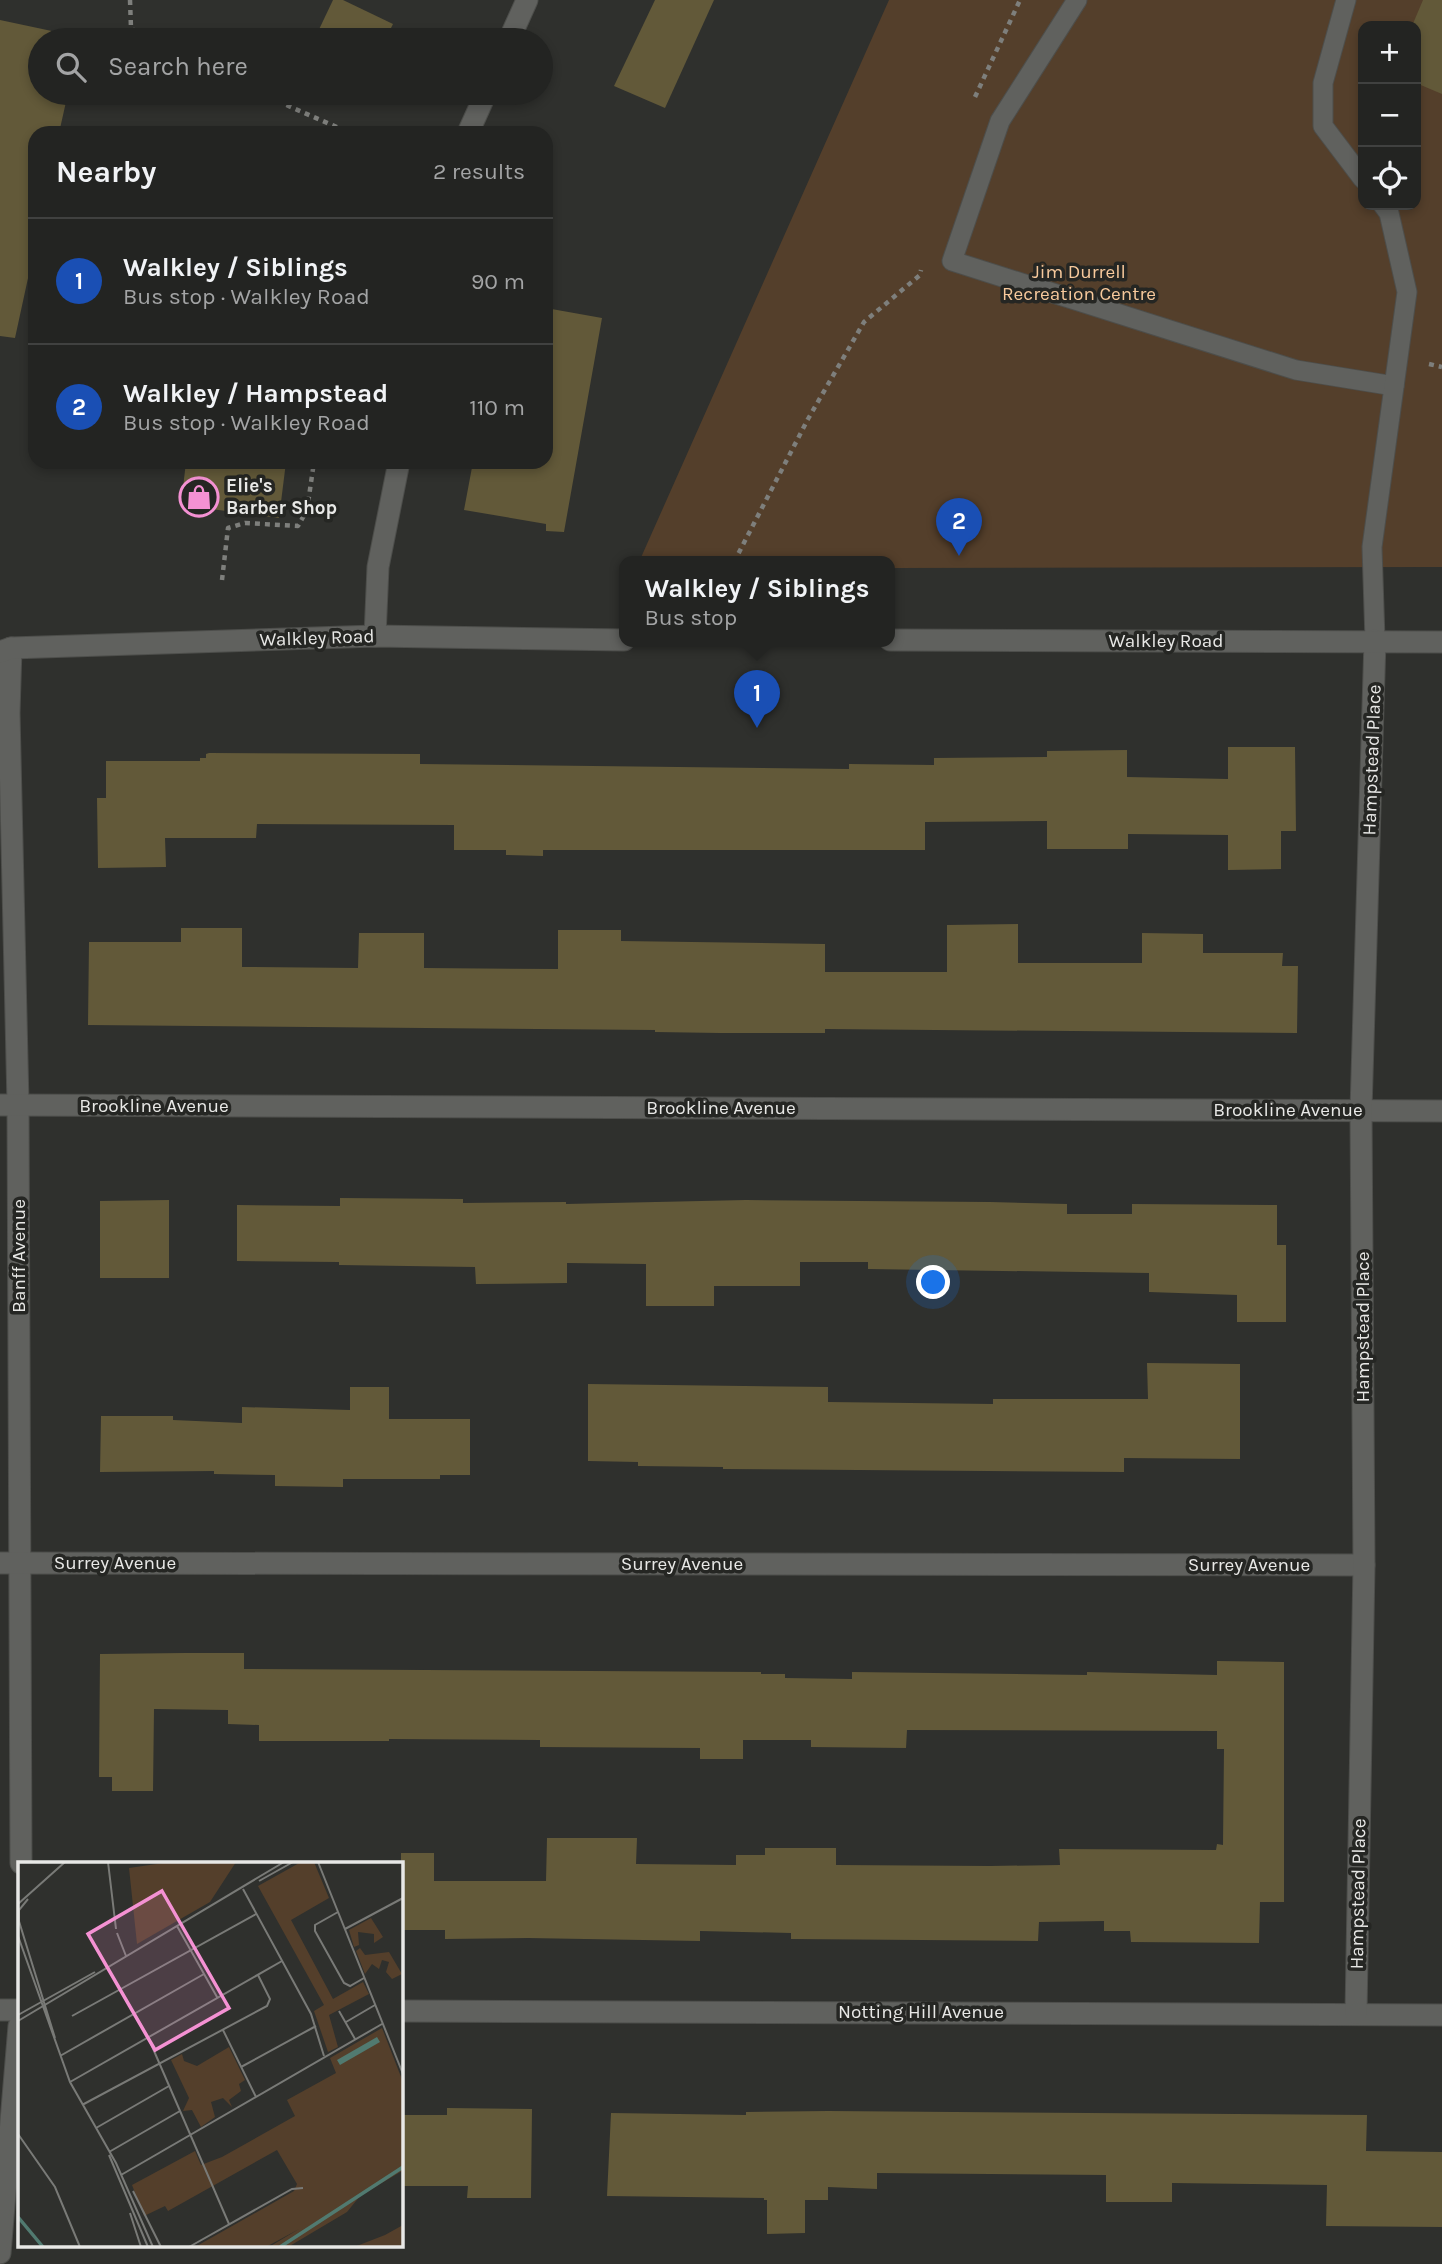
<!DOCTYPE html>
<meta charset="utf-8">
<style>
:root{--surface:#232422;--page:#2f302f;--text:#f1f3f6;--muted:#a3a4a5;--line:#404140;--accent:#8bbbb9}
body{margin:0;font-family:Karla,sans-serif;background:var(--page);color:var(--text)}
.controls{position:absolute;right:21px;top:21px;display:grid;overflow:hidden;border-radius:14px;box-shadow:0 4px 10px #0003}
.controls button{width:63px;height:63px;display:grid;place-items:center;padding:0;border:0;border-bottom:2px solid var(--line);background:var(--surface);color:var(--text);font:35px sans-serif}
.you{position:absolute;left:934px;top:1283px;width:24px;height:24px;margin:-18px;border:5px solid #fff;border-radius:50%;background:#1a73e8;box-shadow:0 0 0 10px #1a73e833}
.badge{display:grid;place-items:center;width:46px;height:46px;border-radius:50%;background:var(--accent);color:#fff;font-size:23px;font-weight:700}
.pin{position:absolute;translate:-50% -58px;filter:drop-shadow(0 2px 4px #0008)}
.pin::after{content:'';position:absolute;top:37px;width:24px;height:21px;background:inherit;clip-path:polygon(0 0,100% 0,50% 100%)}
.popup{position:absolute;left:619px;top:556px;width:276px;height:91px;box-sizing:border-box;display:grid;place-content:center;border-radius:14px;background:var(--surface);filter:drop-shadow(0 2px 5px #0005);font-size:23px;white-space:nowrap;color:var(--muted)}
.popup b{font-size:26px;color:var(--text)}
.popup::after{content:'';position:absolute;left:50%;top:100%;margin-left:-14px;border:14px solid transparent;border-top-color:var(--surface)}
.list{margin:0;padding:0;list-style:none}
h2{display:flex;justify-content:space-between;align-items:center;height:91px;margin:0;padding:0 28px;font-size:30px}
h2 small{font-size:23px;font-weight:400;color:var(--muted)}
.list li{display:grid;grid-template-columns:46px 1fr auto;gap:21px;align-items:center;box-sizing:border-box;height:126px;padding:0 28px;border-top:2px solid var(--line)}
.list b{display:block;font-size:26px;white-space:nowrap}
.list p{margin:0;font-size:23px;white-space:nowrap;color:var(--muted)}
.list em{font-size:23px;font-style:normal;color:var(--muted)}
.icon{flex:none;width:38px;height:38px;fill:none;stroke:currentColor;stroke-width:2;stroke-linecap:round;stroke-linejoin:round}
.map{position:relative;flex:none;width:1442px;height:2264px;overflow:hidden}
.search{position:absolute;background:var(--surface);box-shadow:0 4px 10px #0003;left:28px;top:28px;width:525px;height:77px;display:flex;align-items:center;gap:18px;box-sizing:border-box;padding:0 24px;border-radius:38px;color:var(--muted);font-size:26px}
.panel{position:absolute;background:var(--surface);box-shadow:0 4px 10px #0003;left:28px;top:126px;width:525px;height:343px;border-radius:21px}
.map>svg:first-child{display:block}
</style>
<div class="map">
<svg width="1442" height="2264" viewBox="0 0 1442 2264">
<rect width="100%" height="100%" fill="#2f302d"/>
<!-- green -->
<path fill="#543f2b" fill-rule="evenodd" d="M889,0H1442V567L890,568V562H639ZM1363,26H1416V205H1363Z"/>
<!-- building -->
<g fill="#625939">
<polygon points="333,0 343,0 393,24 385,40 314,40"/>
<polygon points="655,0 714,0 665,108 614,86"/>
<polygon points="1423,0 1442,0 1442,94 1416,83 1416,26 1412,26"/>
<polygon points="0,20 80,37 79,40 40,40 40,93 68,93 59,133 35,133 35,246 15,338 0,336"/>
<polygon points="546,308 602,318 564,532 546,531 546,524 464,510 473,462 546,462"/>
<polygon points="186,462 286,462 279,518 181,505"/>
<polygon points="1228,747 1295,747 1296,831 1281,831 1281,869 1228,870 1228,835 1128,834 1128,849 1047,849 1047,821 925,822 925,850 543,850 543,856 506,855 506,850 454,850 454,825 257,824 256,838 165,838 166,867 98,868 97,798 106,798 106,761 200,761 200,758 206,758 206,754 209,753 420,754 420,764 849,769 849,764 934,765 934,758 1047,757 1047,751 1127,750 1127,777 1228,779"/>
<polygon points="1018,924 1018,963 1142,963 1142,933 1203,934 1203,953 1283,953 1282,966 1298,966 1297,1033 825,1029 825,1033 720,1033 655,1032 655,1030 88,1025 89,942 181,942 181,928 242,928 242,967 358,968 359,933 424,933 424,968 558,969 558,930 621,930 621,941 825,944 825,972 947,972 947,925"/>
<polygon points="340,1198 463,1199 463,1203 566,1202 566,1204 746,1200 990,1202 1067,1204 1067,1214 1132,1214 1132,1204 1277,1205 1277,1245 1286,1245 1286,1322 1237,1322 1237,1295 1149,1292 1149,1273 868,1269 868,1262 800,1262 800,1286 714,1286 714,1306 646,1306 646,1264 567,1263 567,1283 476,1284 475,1267 339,1265 339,1262 237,1261 237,1205 340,1206"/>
<polygon points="169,1200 169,1278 100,1278 100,1201"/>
<polygon points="1147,1363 1240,1364 1240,1459 1124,1458 1124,1472 723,1469 723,1467 638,1466 638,1462 588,1461 588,1384 828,1387 828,1402 993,1404 993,1399 1148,1399"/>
<polygon points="350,1387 389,1387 389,1419 470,1419 470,1475 440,1475 440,1479 343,1479 343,1487 275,1486 275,1475 214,1474 214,1471 100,1472 101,1416 173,1416 173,1420 242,1423 242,1407 350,1410"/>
<polygon points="184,1653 244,1653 244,1669 761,1672 761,1674 785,1674 785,1678 852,1679 852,1672 1087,1675 1087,1672 1217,1675 1217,1661 1284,1662 1284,1902 1260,1902 1259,1943 1131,1942 1130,1931 1104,1931 1104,1921 1039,1922 1038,1941 791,1939 791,1933 700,1931 700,1941 528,1938 445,1939 445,1930 401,1930 401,1853 434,1853 434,1881 546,1881 547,1838 637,1838 636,1864 736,1865 736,1855 765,1855 765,1848 836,1848 836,1865 990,1866 1060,1865 1059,1849 1216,1850 1217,1844 1223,1845 1224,1749 1217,1749 1217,1731 907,1730 906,1748 811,1747 811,1740 743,1740 743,1759 700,1759 700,1748 540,1747 540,1740 389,1739 389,1741 259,1741 259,1725 228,1724 228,1710 154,1709 153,1791 112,1791 112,1777 99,1777 100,1654"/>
<polygon points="447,2108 532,2109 531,2198 467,2198 468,2186 401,2186 401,2115 447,2115"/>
<polygon points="828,2111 1367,2115 1366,2151 1442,2152 1442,2227 1326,2226 1327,2185 1172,2183 1172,2202 1106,2202 1106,2175 877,2173 877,2189 828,2187 828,2200 805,2200 805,2233 767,2234 767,2200 764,2200 764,2198 607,2196 611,2113 746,2115 746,2112"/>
</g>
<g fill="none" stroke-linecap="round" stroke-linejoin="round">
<!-- lane casing -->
<g stroke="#4d4e4b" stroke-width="21">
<g id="lane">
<polyline points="1077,0 1000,121 952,261 1296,370 1394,386"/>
<polyline points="1346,0 1323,83 1323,126 1363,179"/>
<polyline points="1375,640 1372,547 1407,292 1389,213 1383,205"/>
</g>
</g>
<!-- street casing -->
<g stroke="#4d4e4b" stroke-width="23">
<g id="street">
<polyline points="509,40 527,0"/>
<polyline points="468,133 486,93"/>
<polyline points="375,636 378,567 399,462"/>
<polyline points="11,648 9,713 18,1104 21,1863"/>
<polyline points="0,1105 1442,1111"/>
<polyline points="0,1563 1364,1565"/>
<polyline points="0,2010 19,2010"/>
<polyline points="401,2011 1442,2015"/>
<polyline points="1356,2013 1364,1565 1361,1110 1375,640"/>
<polyline points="0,2253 19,2026"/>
</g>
</g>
<!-- secondary casing -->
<g stroke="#4d4e4b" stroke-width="23">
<g id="secondary">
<polyline points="890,640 1442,642"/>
<polyline points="0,652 11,648 375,636 624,640"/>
</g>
</g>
<!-- path -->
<g stroke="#7e7f7c" stroke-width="4.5" stroke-dasharray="5 5" stroke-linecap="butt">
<polyline points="130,0 131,28 146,40"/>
<polyline points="259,93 341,129 341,133"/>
<polyline points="975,97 1020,0"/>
<polyline points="1429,364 1442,367"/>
<polyline points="734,562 808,419 864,322 920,275 921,270"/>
<polyline points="222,580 228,528 245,523 298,526 307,510 314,462"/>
</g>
<!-- lane -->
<use href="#lane" stroke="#60615e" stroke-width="19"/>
<!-- street -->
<use href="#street" stroke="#60615e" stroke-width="21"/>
<!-- secondary -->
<use href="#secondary" stroke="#60615e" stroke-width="21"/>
</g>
<!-- icons -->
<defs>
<g id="shop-ring" transform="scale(2.0125)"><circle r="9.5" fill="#252623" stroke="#f491d3" stroke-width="1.5"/><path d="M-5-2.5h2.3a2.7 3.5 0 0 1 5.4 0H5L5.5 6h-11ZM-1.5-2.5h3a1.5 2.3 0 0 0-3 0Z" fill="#f491d3"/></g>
</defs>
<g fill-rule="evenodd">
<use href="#shop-ring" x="199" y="497"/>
</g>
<g text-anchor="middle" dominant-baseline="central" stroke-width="7" stroke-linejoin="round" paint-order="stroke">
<!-- park labels -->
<g font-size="19" fill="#f7c99c" stroke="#252623">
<text x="1079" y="272">Jim Durrell<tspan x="1079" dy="22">Recreation Centre</tspan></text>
</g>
<!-- poi labels -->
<g font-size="19" font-weight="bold" fill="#e8e8e6" stroke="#252623" text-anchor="start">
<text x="226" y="486">Elie's<tspan x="226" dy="22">Barber Shop</tspan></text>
</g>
<!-- street labels -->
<g font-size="19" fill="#e8e8e6" stroke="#252623">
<text transform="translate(317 638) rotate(-2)">Walkley Road</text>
<text x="1166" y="641">Walkley Road</text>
<text transform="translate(1372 760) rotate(-88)">Hampstead Place</text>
<text x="154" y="1106">Brookline Avenue</text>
<text x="721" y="1108">Brookline Avenue</text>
<text x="1288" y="1110">Brookline Avenue</text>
<text transform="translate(19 1256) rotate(-90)">Banff Avenue</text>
<text transform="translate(1363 1327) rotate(-90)">Hampstead Place</text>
<text x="115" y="1563">Surrey Avenue</text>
<text x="682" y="1564">Surrey Avenue</text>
<text x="1249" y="1565">Surrey Avenue</text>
<text transform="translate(1358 1894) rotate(-89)">Hampstead Place</text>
<text x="921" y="2012">Notting Hill Avenue</text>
</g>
</g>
<!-- overview -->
<g transform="translate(18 1862)">
<rect width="385" height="385" fill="#2f302d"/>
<path d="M152,0H218L192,40L119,82L111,6ZM283,0H296L311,36L273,58L315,137L345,120L351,132L311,153L320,185L310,190L296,149L306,143L240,24ZM353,56L365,75L356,81V72L340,70L341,83L336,85L331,68ZM342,86L347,93L371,90L384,112L374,117L368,110L371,100L364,98L361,107L354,102L347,112L338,89ZM364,166L385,220L384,309L342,334L329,350L270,385H251L281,367L248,385H177L276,329L279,322L259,288L150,349L147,344L126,354L114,323L177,289L183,303L204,295L277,254L269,238L318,211L312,196ZM211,185L227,218L221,222L223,229L211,238L214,245L205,236L193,240L197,255L183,265L174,248L165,249L171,236L153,198L164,192L166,199L179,204ZM385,363V385H336L367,373Z" fill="#543f2b"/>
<path d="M359,175L362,180L322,203L319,198Z" fill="#517a70"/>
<path fill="none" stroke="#517a70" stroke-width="3.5" d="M0,355L25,385M262,385L385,305"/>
<path fill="none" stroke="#797a77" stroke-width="2" d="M90,0L98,67M300,0L385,212M241,19L275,0M225,27L293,152L306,194M0,42L47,0M320,50L297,63V69L326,121L332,124L346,116M0,56L37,176M1,59V48L10,37M159,64L199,135M327,67L385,36M99,71L108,94M0,74L52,220L98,301L135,385M89,105L130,175L211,362M321,149L337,177M0,153L77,110M54,154L238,52M0,159L266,0M328,160L357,143M205,168L238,235M42,194L186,112M223,205L298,164M52,220L264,99M64,243L249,144L252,137L240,113M78,266L151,224M0,272L37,325L62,385M91,290L162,249M91,293L130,385M103,313L364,162M115,329L143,385M112,351L123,385M171,385L274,327L285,326"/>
<path fill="#f491d3" fill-opacity="0.15" stroke="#f491d3" stroke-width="3.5" d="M144,29L211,146L137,188L70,72Z"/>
<rect width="385" height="385" fill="none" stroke="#e8e8e6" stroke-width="3.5"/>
</g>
</svg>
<div class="controls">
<button>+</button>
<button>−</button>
<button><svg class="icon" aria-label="locate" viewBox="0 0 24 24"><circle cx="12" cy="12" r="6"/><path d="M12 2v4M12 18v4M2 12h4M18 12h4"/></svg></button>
</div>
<div class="you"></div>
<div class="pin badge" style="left:757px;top:728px;background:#1a4fb4">1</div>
<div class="popup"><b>Walkley / Siblings</b>Bus stop</div>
<div class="pin badge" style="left:959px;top:556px;background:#1a4fb4">2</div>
<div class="search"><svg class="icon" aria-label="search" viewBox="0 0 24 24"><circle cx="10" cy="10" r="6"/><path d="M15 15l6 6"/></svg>Search here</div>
<section class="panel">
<h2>Nearby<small>2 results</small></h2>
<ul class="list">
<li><span class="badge" style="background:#1a4fb4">1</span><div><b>Walkley / Siblings</b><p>Bus stop · Walkley Road</p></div><em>90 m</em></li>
<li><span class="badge" style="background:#1a4fb4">2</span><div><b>Walkley / Hampstead</b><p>Bus stop · Walkley Road</p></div><em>110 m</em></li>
</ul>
</section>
</div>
